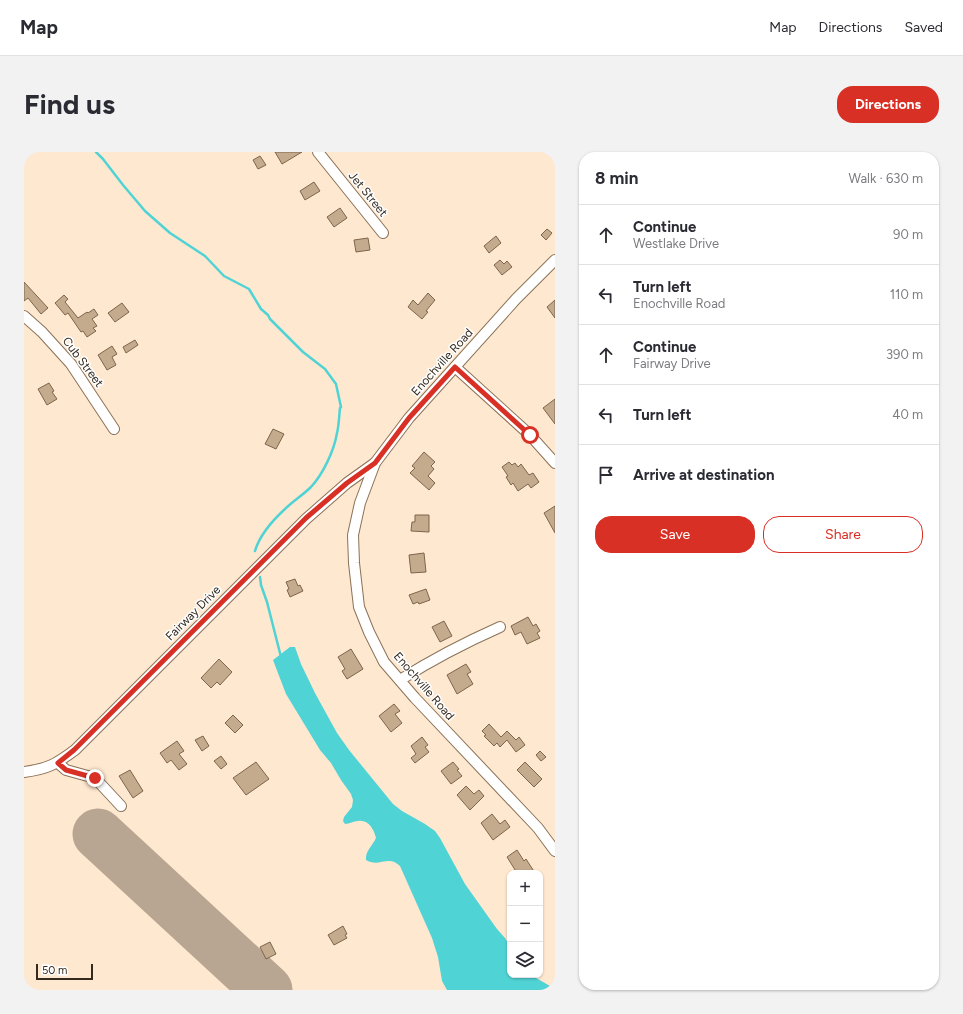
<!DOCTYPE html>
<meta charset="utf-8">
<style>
:root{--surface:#fff;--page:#f2f2f3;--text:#2b2b33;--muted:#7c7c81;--line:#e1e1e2;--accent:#d93025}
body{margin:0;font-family:Figtree,sans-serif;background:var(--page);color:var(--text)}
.controls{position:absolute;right:12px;bottom:12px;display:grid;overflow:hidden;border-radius:8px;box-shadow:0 1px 3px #0004}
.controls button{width:36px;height:36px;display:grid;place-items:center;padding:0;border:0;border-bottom:1px solid var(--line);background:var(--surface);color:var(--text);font:20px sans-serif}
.scale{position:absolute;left:12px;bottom:10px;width:57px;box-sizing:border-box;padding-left:4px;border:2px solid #342a1f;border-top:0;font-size:11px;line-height:14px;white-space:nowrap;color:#342a1f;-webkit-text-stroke:3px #fff;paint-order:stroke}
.stop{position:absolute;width:12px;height:12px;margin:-9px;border:3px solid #d93025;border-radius:50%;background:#fff}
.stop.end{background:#d93025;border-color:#fff;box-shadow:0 1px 4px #0008}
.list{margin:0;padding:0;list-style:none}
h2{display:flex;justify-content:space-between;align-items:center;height:52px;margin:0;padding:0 16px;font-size:17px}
h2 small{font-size:13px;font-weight:400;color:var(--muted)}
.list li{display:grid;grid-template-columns:26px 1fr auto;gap:12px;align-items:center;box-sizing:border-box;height:60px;padding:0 16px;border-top:1px solid var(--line)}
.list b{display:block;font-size:15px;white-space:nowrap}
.list p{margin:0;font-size:13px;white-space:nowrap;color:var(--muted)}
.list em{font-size:13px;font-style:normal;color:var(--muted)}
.actions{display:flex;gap:8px;padding:12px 16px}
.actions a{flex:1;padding:9px 0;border:1px solid var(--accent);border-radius:16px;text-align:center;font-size:14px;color:var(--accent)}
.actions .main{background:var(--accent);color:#fff}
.icon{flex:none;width:22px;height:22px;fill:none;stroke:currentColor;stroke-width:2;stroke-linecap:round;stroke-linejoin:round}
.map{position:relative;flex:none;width:531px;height:838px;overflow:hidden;border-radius:16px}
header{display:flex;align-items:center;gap:24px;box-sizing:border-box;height:56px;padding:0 20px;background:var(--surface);border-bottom:1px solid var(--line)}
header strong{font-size:19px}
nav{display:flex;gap:22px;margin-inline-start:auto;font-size:14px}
.intro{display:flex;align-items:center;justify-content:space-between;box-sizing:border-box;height:96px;padding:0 24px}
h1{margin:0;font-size:28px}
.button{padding:10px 18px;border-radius:16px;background:var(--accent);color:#fff;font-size:14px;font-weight:700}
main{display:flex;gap:24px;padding:0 24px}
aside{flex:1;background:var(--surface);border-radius:16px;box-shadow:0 1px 3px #0004}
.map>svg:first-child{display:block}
</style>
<header>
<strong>Map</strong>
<nav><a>Map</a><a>Directions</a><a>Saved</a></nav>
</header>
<div class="intro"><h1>Find us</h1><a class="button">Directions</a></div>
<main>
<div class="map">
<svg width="531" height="838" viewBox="0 0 531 838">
<rect width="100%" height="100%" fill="#fee8d0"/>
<!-- water -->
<path fill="#50d3d5" d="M266,495H271L277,512L291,541L313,581L325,598L369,652L378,659L401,672L411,679L416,686L441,732L473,777L481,786L486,794V823H507L526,834L531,838H423L418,829L414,805L408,786L376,714C364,702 355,716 342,708C341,699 349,693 352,686C350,677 344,667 334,669C329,669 326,672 321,672L319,669L320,665L328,655L329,648L327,642L317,628L307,611L296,598L262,542L249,508Z"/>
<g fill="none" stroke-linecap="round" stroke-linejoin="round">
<!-- stream -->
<g stroke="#50d3d5" stroke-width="2.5">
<path d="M72,0L79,7L99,33L121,59L146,81L181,104L200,124L225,137L237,157L244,163L246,167L279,200L301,217L312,232L317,255L316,256C315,265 315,273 313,281C310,299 299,322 287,335C279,343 269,349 261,357C249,368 236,382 231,399"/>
<polyline points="236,425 237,433 243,450 257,505"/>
</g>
<!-- runway -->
<polyline stroke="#b8a692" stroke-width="51" points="74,682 243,838"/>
</g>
<!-- building -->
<g fill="#c5ab8e" stroke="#7d654b">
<polygon points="251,0 278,0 258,12"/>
<polygon points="236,4 242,13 234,17 229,8"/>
<polygon points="290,30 296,39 281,48 276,39"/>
<polygon points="316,56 323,66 310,75 303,65"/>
<polygon points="523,77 528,81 522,88 517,83"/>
<polygon points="472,84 477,91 465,101 460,94"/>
<polygon points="344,86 346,98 332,100 330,88"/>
<polygon points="476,108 480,112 483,109 488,115 478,123 470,113"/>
<polygon points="0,130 24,156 17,162 4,146 0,149"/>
<polygon points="404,141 411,148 402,159 404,160 398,167 384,155 389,148 394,153"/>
<polygon points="40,143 44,147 41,150 54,166 63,160 64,161 70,157 74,163 68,167 73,174 69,176 72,179 63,185 59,179 57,180 44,161 41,163 31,151"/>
<polygon points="531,148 531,166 523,155"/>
<polygon points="98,151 105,160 91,170 84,161"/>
<polygon points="111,188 114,193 102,201 99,195"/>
<polygon points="88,194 93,202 88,205 92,213 83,218 74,203"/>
<polygon points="25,231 30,239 28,240 33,247 23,253 14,237"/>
<polygon points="531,247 531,272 519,256"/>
<polygon points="249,277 260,282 252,297 241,292"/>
<polygon points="400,300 411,310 407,314 410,317 404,324 411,331 405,338 386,321 391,316 388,314"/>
<polygon points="485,310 488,313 491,311 494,315 497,312 505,323 509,321 515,330 507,336 504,332 494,339 489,331 487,333 482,325 484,324 478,315"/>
<polygon points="531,354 531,381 520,361"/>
<polygon points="391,363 405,363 405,380 387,379 388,370 391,370"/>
<polygon points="400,401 402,420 387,421 385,403"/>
<polygon points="271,427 274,434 276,433 279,439 266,445 263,438 265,437 262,430"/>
<polygon points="402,437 406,448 395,452 394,450 389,452 385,443"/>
<polygon points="504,465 509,474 512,472 516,479 513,481 516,486 503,492 497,480 491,483 487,474"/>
<polygon points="420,469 428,484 416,490 408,475"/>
<polygon points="327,497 339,517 323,527 318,519 321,517 314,505"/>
<polygon points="195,507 208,520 196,533 193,530 187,536 177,526"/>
<polygon points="442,512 447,520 443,522 449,532 433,542 423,523"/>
<polygon points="370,552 376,559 371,562 378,571 367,580 355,564"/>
<polygon points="209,563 219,573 211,581 201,571"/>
<polygon points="465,572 477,585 483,579 492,588 495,585 501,593 492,600 483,588 476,595 473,591 470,594 460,584 462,583 458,579"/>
<polygon points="179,584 185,594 178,599 171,588"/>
<polygon points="398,585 404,593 401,595 405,600 391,611 387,606 392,602 387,594"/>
<polygon points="153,589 160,599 155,602 163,612 155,618 147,608 143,611 136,601"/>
<polygon points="516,599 522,605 517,609 512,603"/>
<polygon points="197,604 203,612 197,617 190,609"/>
<polygon points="232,610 245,627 222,643 209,626"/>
<polygon points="429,610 435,617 433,618 438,624 427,632 417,619"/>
<polygon points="501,610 518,627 510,635 493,618"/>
<polygon points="106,618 119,639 109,646 95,624"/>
<polygon points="442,634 450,642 455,638 460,644 446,658 433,643"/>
<polygon points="468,662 476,672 481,668 486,675 469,688 457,671"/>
<polygon points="493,698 500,709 502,707 511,721 493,721 483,705"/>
<polygon points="319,774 323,782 321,783 323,786 310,793 304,783"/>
<polygon points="246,790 252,802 242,807 236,795"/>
</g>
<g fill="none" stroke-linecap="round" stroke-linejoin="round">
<!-- minor casing -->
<g stroke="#8b7258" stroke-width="12">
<g id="minor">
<polyline points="294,0 359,81"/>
<polyline points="531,108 492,147 385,266 351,311 336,351 329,383 330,411 335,455 345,480 360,510 391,546 514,676 531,699"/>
<polyline points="0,164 18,180 47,212 90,277"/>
<polyline points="431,215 506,283 531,311"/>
<path d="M376,528C409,507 440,491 476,475"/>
<polyline points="34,611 42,618 71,626 97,654"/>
<path d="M0,620C24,617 32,612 51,598L282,367L323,331L351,311"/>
</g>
</g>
<!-- minor -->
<use href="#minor" stroke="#fff" stroke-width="10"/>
</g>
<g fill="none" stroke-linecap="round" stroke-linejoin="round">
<!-- route -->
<polyline stroke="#d93025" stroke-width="5" points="71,626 42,618 34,611 50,598 282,366 323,331 351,311 385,266 431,215 506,283"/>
</g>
<g text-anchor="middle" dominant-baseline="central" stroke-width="3" stroke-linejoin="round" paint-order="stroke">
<!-- street labels -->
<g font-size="12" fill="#342a1f" stroke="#fff">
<text transform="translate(344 42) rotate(51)">Jet Street</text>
<text transform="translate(59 210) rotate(53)">Cub Street</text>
<text transform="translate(418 210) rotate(-48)">Enochville Road</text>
<text transform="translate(169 461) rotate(-45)">Fairway Drive</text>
<text transform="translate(400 534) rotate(49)">Enochville Road</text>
</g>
</g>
</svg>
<div class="controls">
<button>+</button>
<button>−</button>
<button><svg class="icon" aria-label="layers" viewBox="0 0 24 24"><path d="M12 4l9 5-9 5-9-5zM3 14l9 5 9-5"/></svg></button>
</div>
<div class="scale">50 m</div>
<div class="stop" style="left:506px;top:283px"></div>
<div class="stop end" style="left:71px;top:626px"></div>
</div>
<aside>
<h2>8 min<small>Walk · 630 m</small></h2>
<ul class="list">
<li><svg class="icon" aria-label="ahead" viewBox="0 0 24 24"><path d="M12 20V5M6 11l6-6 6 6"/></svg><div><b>Continue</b><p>Westlake Drive</p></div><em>90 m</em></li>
<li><svg class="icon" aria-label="left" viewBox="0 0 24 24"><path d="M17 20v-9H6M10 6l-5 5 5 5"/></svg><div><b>Turn left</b><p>Enochville Road</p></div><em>110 m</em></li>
<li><svg class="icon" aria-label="ahead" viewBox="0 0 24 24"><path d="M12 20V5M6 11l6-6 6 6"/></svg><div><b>Continue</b><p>Fairway Drive</p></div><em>390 m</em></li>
<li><svg class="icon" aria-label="left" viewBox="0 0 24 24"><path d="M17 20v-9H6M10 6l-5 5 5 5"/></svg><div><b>Turn left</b></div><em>40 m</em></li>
<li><svg class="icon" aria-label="arrive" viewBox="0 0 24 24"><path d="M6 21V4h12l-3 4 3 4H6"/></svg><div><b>Arrive at destination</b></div></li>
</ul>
<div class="actions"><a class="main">Save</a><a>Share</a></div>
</aside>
</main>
